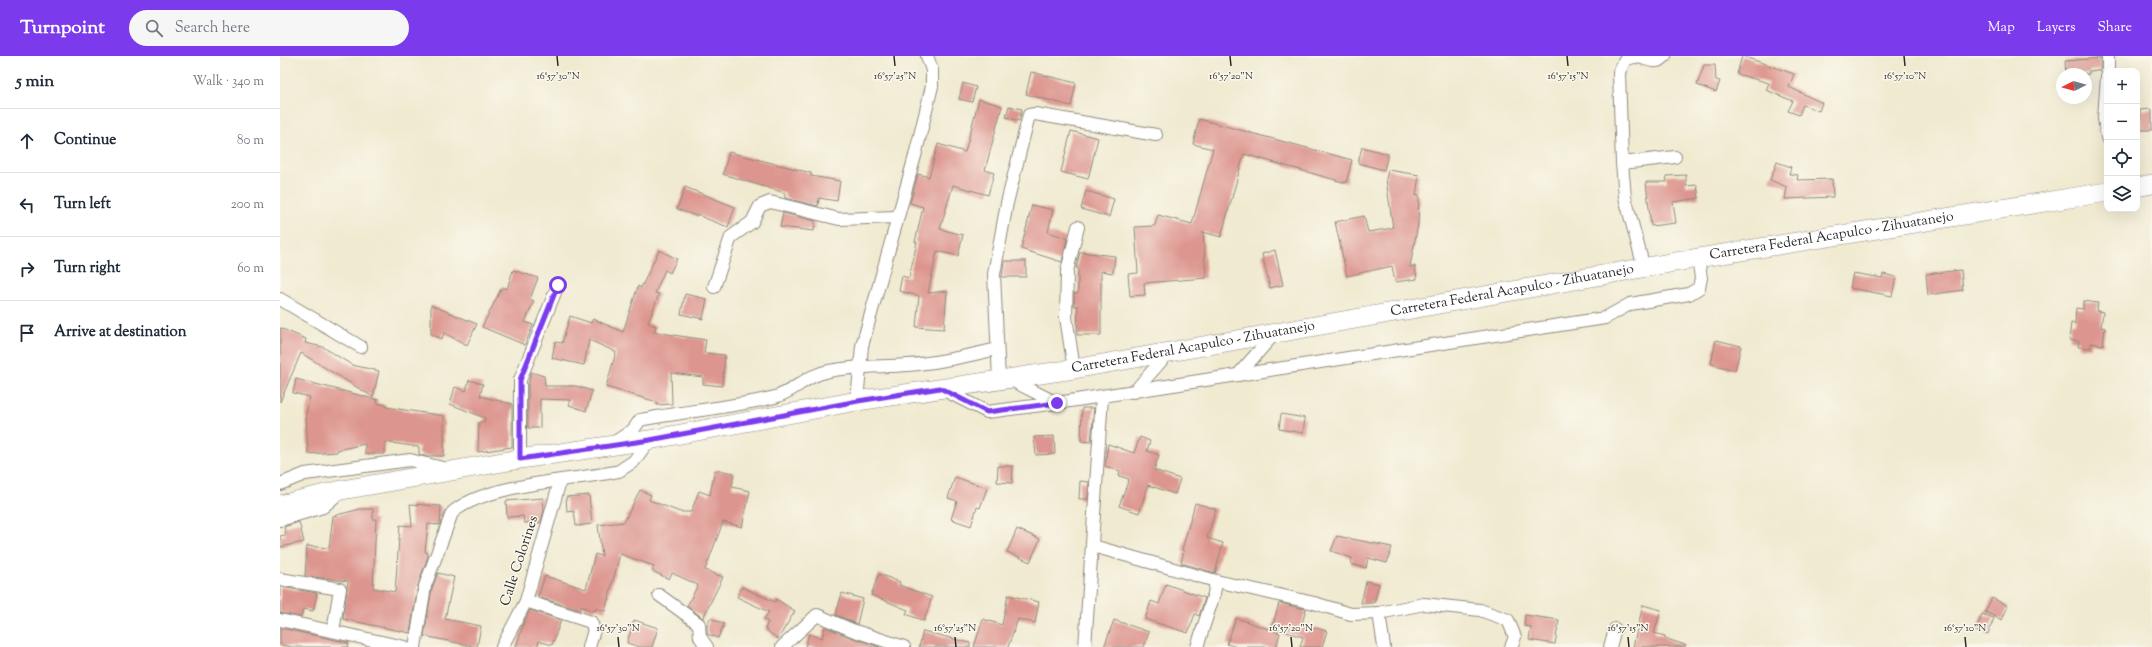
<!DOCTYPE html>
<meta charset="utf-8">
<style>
:root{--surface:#fff;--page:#f6f6f7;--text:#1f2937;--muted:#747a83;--line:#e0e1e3;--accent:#7c3aed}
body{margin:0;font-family:"Sorts Mill Goudy",serif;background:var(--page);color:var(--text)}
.controls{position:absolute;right:12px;top:12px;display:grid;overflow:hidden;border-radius:8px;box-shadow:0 4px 16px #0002}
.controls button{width:36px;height:36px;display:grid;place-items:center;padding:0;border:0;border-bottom:1px solid var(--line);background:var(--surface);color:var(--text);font:20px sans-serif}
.compass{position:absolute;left:1776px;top:12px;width:36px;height:36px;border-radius:50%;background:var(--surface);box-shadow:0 4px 16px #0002;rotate:264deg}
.stop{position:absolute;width:12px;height:12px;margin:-9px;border:3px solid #7c3aed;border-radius:50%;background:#fff}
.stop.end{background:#7c3aed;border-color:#fff;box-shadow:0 1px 4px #0008}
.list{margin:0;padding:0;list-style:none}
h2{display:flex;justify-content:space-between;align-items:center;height:52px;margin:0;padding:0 16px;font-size:17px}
h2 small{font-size:13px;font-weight:400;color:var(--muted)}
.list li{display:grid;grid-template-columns:26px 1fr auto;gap:12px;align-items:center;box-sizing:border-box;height:64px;padding:0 16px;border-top:1px solid var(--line)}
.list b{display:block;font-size:15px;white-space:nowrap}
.list em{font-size:13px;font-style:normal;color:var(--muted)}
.icon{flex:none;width:22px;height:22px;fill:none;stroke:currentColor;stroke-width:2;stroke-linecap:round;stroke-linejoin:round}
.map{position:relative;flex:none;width:1872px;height:591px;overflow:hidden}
header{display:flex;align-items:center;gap:24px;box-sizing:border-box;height:56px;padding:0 20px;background:var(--accent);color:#fff}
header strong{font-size:19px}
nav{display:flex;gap:22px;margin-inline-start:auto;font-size:14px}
.search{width:280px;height:36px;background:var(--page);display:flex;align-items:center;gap:10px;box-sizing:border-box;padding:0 14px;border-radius:22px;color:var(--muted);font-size:15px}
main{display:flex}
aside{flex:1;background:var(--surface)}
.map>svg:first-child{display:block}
</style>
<header>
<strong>Turnpoint</strong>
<div class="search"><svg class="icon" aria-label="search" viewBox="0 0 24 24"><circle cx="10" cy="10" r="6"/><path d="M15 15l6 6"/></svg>Search here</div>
<nav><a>Map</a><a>Layers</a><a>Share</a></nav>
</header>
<main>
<aside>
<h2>5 min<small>Walk · 340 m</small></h2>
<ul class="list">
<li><svg class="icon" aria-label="ahead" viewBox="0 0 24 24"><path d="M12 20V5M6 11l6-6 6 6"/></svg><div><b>Continue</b></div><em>80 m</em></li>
<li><svg class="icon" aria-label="left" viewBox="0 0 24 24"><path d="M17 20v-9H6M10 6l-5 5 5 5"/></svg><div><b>Turn left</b></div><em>200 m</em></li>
<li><svg class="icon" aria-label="right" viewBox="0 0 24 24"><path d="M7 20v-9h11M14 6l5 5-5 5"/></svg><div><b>Turn right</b></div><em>60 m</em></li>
<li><svg class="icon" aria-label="arrive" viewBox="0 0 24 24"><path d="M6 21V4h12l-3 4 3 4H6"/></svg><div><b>Arrive at destination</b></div></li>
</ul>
</aside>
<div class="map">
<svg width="1872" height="591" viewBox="0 0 1872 591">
<rect width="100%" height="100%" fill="#fbf7ec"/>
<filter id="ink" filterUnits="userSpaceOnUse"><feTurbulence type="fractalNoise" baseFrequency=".025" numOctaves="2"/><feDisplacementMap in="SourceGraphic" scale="8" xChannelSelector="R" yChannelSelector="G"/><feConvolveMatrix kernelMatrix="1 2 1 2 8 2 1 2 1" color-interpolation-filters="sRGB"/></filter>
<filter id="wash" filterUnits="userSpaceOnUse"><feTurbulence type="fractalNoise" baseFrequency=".012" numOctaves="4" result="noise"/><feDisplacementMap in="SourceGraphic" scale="16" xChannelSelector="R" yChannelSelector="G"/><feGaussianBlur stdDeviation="0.9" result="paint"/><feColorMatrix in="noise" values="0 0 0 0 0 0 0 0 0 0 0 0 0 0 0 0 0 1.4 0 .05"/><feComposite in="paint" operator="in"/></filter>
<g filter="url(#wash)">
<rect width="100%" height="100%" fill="#f0ead0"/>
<g id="blocks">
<!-- building -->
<g fill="#dd968f">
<polygon points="1462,0 1514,18 1509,31 1542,47 1539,55 1523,49 1519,59 1508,55 1513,45 1486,34 1489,27 1457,18"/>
<polygon points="1820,2 1820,14 1809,15 1809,18 1786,18 1785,5"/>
<polygon points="1424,9 1435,9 1436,24 1440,25 1436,36 1417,29"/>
<polygon points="751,16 796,27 791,50 746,38"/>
<polygon points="683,27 696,31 692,46 679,43"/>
<polygon points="699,43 722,50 705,114 714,117 708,139 673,129 660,173 683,179 678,200 657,195 648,237 667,235 664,273 636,271 639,240 619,235 622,220 629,222 637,186 635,186 643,151 630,147 638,118 649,121 658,88 685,96"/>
<polygon points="729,50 742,53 739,65 726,61"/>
<polygon points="1872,53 1872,74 1861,74 1860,54"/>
<polygon points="919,63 1072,104 1066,127 964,98 941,181 923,176 926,222 864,227 865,239 850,240 848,218 858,217 855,171 873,170 875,169 878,159 912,168 933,93 913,88"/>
<polygon points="791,75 818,82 808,123 781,116"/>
<polygon points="1082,91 1108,98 1104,114 1078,107"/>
<polygon points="449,96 531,117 531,120 560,125 557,145 539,142 538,150 505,142 505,137 443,118"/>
<polygon points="1497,106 1511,111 1509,118 1518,119 1517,124 1552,123 1553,141 1505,143 1507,131 1490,124"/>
<polygon points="1108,114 1139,119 1136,140 1139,139 1138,168 1130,211 1135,210 1137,223 1115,226 1112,210 1067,220 1055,166 1084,160 1088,176 1113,172 1106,123"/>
<polygon points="1406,119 1406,130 1417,129 1419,142 1393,146 1396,167 1371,170 1366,126 1387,126 1386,120"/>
<polygon points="405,131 455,151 448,171 422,161 419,158 416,160 397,153"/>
<polygon points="806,135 834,143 829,161 801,153"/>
<polygon points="752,149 773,154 768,176 787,182 782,206 741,193"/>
<polygon points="503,157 535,165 534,175 500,171"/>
<polygon points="379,194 397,203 390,217 385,214 375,237 379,238 368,267 376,270 374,276 426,284 424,297 445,299 442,330 423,328 423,321 391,317 392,348 377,349 377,346 326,331 336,296 309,284 304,309 272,302 275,286 282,287 290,260 311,267 313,263 343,276 358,230 361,232"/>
<polygon points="995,194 1003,229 990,232 982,198"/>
<polygon points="800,196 835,200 833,217 821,215 821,279 797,279 798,250 794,250 794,237 798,237 798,212 796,212"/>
<polygon points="724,205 746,205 746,221 722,221"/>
<polygon points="233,214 258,222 250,243 254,245 245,266 253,269 245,289 202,271 222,231 227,233"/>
<polygon points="1681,214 1683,234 1648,239 1646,218"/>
<polygon points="1573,217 1602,222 1603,218 1616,221 1612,240 1570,232"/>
<polygon points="405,238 427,243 423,263 401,258"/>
<polygon points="1803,245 1818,247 1817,255 1823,256 1821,271 1825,272 1823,289 1811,287 1811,292 1798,291 1799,285 1789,284 1791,267 1795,268 1796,252 1803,253"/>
<polygon points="151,249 197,268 187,289 164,277 162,283 151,278"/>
<polygon points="0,272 26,283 25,287 43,291 72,309 99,315 93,341 21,297 0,346"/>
<polygon points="1436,284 1461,290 1455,314 1431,308"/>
<polygon points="251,316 264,320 265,330 296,330 312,335 306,355 289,349 291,344 260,343 260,372 248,372 248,330"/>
<polygon points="16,323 98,344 97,347 106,349 106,351 164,360 164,400 145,400 139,398 139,391 105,386 105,398 85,398 85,388 57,394 57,396 28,398 26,358 30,341 13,337"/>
<polygon points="189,324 203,328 200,340 232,348 232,391 198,396 199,366 204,366 205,362 170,348 175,331 186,335"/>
<polygon points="802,352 814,352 811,386 801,385"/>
<polygon points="1001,358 1025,362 1023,377 999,373"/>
<polygon points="774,380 775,398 756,399 754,381"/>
<polygon points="860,381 870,385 867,395 879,399 874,414 900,423 895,438 868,429 859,457 839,450 849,423 839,420 840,415 825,410 828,388 854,397"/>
<polygon points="718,410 733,410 732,427 717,426"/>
<polygon points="435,414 454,417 452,431 470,435 462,471 443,466 425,514 443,521 423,562 407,550 418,529 392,517 389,523 372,515 374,510 340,498 325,555 316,552 315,555 301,550 300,554 258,541 265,520 306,533 315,498 322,500 318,469 344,466 360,434 371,439 369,444 400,456 411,456 419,435 430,439"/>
<polygon points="675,421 707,432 700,452 697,451 691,470 671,463 677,445 668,442"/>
<polygon points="800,425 809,426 808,443 799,443"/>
<polygon points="309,439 312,468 296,470 294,455 287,456 286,441"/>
<polygon points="263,442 264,454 261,466 244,467 243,460 227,461 226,445"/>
<polygon points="915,447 936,453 927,482 943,487 935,517 901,507 904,495 902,494"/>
<polygon points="130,448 161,450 160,469 148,468 145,496 148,497 147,503 138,529 130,577 63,563 68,525 25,520 27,490 49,492 53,460 80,453 93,453 93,463 96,463 93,532 115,536 120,469 132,470"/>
<polygon points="19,466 24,486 0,491 0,480 6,479 4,471"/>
<polygon points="737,473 760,483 750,506 727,496"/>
<polygon points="1057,480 1112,491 1107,507 1088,502 1086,512 1071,508 1072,502 1051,495"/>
<polygon points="158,517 174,521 165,563 201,570 197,591 144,580 152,532"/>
<polygon points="599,518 620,526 619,529 652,541 644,565 626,558 628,554 591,539"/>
<polygon points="1086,525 1099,528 1094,547 1081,547"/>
<polygon points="886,528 925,542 919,560 915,558 908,577 865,563 871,545 879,548"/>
<polygon points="0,531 37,537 33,555 23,553 21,561 0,557"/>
<polygon points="462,531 495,546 496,543 515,555 498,583 485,573 488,566 484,563 489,556 457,541"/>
<polygon points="562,537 583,543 577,568 556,559"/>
<polygon points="728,539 759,546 755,567 738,563 728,591 694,591 703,563 722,569"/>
<polygon points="1712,542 1728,550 1722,564 1705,556"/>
<polygon points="999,547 1026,553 1022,568 1047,575 1042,591 1020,591 1023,581 992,572"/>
<polygon points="1363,549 1381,554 1374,577 1385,580 1384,582 1405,589 1405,591 1353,591"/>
<polygon points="250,554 281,564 272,589 259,585 257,591 236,591 244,566"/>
<polygon points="1702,558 1714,562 1708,578 1696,574"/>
<polygon points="1245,559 1279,564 1275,588 1249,584 1251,571 1244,570"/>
<polygon points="430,562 444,568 438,582 427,578 427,570"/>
<polygon points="956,562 1000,577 996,591 957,591 947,588"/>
<polygon points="354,564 378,572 372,591 360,591 347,587"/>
<polygon points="834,564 869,576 864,591 824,591"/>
<polygon points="545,571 570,581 600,591 525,591 529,578 542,582"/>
<polygon points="0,572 69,587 68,591 12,591 0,589"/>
<polygon points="643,575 690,587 690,591 639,591"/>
</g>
</g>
</g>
<g filter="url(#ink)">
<use href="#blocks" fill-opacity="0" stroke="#8e8a7e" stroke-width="1"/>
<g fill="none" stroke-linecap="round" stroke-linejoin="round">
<!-- minor casing -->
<g stroke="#8e8a7e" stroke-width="14">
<g id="minor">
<polyline points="1828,15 1828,0"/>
<polyline points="1827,20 1824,62 1827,82"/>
<polyline points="1342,107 1395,101"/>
<path d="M1364,212L1345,141L1342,107L1339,16L1345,4C1348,3 1352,1 1355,1C1366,1 1376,11 1385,0"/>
<polyline points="434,231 451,181 472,166 480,150 490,146 559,163 617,161"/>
<polyline points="0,243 81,291"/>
<polyline points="794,313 786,261 787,215 798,171"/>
<polyline points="958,319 995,277"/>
<polyline points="729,323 777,347 1325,262 1350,248 1409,238 1419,232 1421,222 1418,202"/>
<polyline points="719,324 714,218 727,147 749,59 755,58 876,79"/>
<polyline points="662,333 707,356 777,347"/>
<polyline points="854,336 889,296"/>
<polyline points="577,345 582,290 635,100 652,30 652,14 647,0"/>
<path d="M333,387L353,374L360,364C405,355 450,352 495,341C514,336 526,319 549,315C575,310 601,311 628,309C658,307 688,300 717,293"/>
<polyline points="240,403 240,324 278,229"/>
<polyline points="0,428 25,418 130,404 167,413"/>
<polyline points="0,464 43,451 60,436"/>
<polyline points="813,490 936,525 1034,547 1071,558 1099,557 1144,548 1200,554 1228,564 1235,581 1231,591"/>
<polyline points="0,523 60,533 53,575"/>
<polyline points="379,539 419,568 420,581 427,591"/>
<polyline points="246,545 311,566 314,574 309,591"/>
<polyline points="1099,557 1104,591"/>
<polyline points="0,564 125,591"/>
<path d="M135,591L145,530L172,457C205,427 294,425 339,415L354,405L369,384"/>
<polyline points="222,591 246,545 280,425"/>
<polyline points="502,591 537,559 572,574 624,591"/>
<polyline points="805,591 822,341"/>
<polyline points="917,591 934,538 936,525"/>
<polyline points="1330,591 1335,573"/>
</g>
</g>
<!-- primary casing -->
<g stroke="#8e8a7e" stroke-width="20">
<g id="primary">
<polyline points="1857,131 1872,128"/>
<path id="s1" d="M0,449L62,434L240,403L369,384L577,345L794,313L1418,202L1827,136"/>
</g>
</g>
<!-- minor -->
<use href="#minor" stroke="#fff" stroke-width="12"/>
<!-- primary -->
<use href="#primary" stroke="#fff" stroke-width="19"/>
</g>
</g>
<g fill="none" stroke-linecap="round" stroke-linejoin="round" filter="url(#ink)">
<!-- route -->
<polyline stroke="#7c3aed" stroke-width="5" points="278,229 240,324 240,403 370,384 578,345 660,332 707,356 777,347"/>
</g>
<!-- ticks -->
<path fill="none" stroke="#2b2b2b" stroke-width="1.5" d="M277,0L278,10M614,0L615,10M950,0L951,10M1287,0L1288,10M1624,0L1625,10M338,581L339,591M675,581L676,591M1011,581L1012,591M1348,581L1349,591M1685,581L1686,591"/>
<g text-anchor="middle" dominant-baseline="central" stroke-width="3" stroke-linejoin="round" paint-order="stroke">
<!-- street labels -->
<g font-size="14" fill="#2b2b2b" stroke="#fbf7ec">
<text stroke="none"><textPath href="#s1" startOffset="1575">Carretera Federal Acapulco - Zihuatanejo</textPath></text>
<text stroke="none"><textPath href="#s1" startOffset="1251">Carretera Federal Acapulco - Zihuatanejo</textPath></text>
<text stroke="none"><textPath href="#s1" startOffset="927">Carretera Federal Acapulco - Zihuatanejo</textPath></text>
<text transform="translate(240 505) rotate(-72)">Calle Colorines</text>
</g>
</g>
<g font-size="10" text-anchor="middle" fill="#2b2b2b" stroke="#fbf7ec" stroke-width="3" stroke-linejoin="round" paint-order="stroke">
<text x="278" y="23">16°57'30"N</text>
<text x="615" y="23">16°57'25"N</text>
<text x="951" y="23">16°57'20"N</text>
<text x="1288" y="23">16°57'15"N</text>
<text x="1625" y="23">16°57'10"N</text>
<text x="338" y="575">16°57'30"N</text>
<text x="675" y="575">16°57'25"N</text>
<text x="1011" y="575">16°57'20"N</text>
<text x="1348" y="575">16°57'15"N</text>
<text x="1685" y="575">16°57'10"N</text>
</g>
</svg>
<div class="controls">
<button>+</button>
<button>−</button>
<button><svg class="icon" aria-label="locate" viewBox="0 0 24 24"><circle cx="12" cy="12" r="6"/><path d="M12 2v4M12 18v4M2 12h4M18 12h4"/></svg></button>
<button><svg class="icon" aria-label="layers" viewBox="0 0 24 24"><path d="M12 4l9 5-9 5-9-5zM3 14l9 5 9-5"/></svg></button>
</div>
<svg class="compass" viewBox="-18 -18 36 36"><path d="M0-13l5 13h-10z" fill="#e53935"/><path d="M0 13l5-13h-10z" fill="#747a83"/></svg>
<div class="stop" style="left:278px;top:229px"></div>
<div class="stop end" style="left:777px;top:347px"></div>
</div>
</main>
